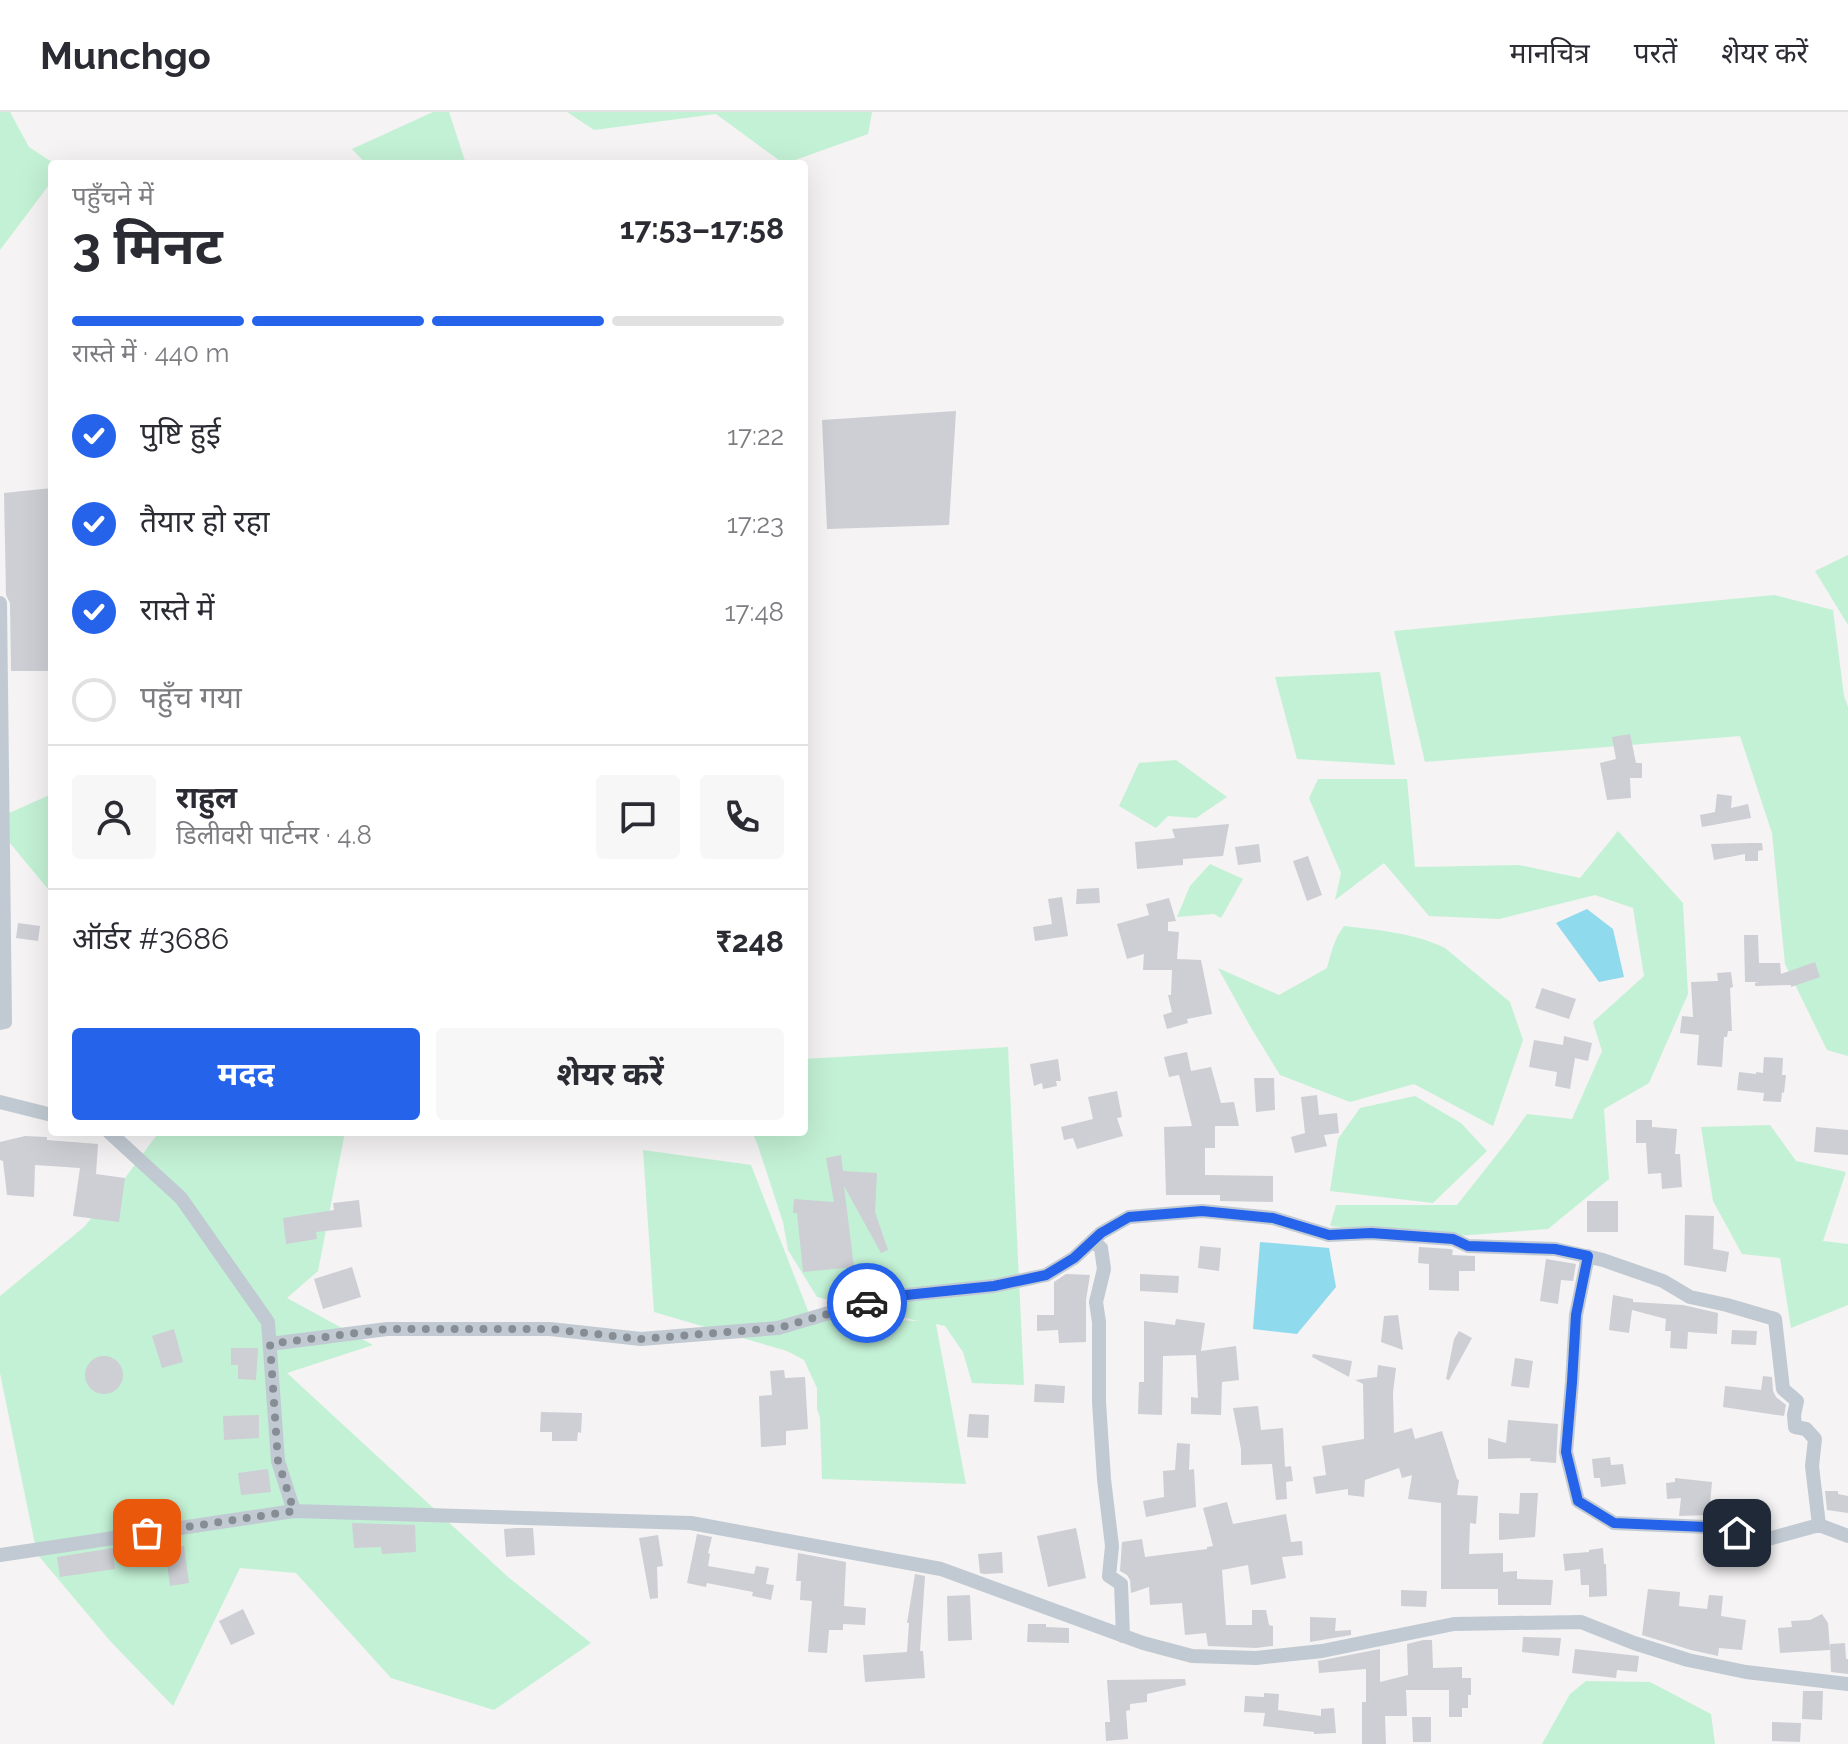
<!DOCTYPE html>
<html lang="hi">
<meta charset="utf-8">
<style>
:root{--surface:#fff;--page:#f7f7f7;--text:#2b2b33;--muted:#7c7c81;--line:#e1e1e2;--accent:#2563eb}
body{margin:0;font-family:Raleway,"Noto Sans Devanagari",sans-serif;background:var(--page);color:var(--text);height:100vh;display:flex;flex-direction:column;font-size:30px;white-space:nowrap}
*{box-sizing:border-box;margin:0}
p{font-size:26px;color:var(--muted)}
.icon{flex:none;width:44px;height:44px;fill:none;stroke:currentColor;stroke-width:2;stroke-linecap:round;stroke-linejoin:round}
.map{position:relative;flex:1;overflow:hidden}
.drawer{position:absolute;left:48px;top:48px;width:760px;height:976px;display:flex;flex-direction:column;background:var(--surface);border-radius:8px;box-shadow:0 8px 32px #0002}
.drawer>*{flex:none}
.pin{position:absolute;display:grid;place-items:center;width:68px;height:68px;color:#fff;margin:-34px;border-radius:16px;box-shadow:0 4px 12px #0006}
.courier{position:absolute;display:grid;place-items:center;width:80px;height:80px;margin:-40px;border:6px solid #2563eb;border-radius:50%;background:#fff;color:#222;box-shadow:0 2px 10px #0007}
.head em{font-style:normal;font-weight:700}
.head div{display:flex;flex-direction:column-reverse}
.head{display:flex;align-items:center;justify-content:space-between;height:136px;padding:0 24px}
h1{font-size:52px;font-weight:700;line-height:60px}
.bar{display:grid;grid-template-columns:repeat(4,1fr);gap:12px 8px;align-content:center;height:96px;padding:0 24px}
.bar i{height:10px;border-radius:6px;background:var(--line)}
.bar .on{background:var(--accent)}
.bar p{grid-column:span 4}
.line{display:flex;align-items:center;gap:20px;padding:0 24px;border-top:2px solid var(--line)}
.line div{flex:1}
.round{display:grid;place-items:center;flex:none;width:84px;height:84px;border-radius:8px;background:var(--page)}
ol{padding:0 24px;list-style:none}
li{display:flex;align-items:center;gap:24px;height:88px}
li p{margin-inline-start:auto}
li .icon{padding:8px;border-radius:50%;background:var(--accent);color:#fff;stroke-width:4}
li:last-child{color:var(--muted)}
li i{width:44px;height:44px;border:4px solid var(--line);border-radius:50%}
.cta{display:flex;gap:16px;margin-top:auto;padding:16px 24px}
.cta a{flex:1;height:92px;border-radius:8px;background:var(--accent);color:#fff;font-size:32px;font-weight:700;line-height:92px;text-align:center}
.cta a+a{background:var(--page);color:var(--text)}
header{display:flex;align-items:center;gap:48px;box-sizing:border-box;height:112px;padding:0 40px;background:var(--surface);border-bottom:2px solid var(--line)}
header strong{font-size:38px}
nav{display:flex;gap:44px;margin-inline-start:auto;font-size:28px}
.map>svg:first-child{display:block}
.green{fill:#c3f1d5}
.water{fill:#90daee}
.building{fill:#cdcfd5}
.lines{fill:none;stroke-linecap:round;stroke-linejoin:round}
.minor{stroke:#c1cad2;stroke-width:14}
.done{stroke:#868d94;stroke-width:8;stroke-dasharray:0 14.4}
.route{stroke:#2563eb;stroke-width:10}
</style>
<header>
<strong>Munchgo</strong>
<nav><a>मानचित्र</a><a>परतें</a><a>शेयर करें</a></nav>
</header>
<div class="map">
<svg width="1848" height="1632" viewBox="0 0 1848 1632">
<rect width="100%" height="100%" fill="#f5f3f3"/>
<path class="green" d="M0,0H10L29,35L55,52H52V69L0,138Z
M433,0H449L466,52H366L352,37Z
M567,0H872L868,22L784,52L716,2L594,18Z
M1848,443V513L1815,459Z
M1774,483L1833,498L1844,584L1848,595V944L1827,938L1785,852L1772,721L1740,624L1425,650L1394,519Z
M1380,560L1395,653L1297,647L1275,565Z
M1176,648L1227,685L1196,706L1168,704L1156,716L1119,694L1139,651Z
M1318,667H1407L1415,755L1519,753L1580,766L1618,719L1683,791L1688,882L1649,971L1604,997L1609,1067L1548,1117L1443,1125L1330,1114L1336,1093H1457L1510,1026L1527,1002L1572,1007L1602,939L1593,910L1644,864L1633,796L1595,783L1499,807L1429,804L1384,751L1335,788L1341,761L1309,686Z
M52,682V782L0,719V705Z
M1210,752L1243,767L1221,806L1214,802L1177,805L1190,774Z
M1344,814C1378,818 1414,821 1445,836L1510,890L1523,928L1493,1014L1414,972L1350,990L1280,963L1250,914L1218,856L1279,883L1327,856C1331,841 1334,827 1344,814Z
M1008,935L1024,1273L972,1271L963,1240L945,1214L936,1212L966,1372L822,1367L820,1306L817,1297V1276L804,1248L787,1239L654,1200L643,1038L751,1053L810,1204L918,1209L817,1185L788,1138L783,1110L757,1031L752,1020H804V947Z
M1415,984L1461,1011L1487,1039L1433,1091L1330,1079L1338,1027L1360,996Z
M1770,1013L1796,1049L1846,1060L1823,1129L1848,1132V1193L1791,1216L1780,1146L1742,1142L1713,1089L1701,1015Z
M159,1020H345L318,1159L287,1186L373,1233L287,1261L508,1465L591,1531L494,1598L391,1566L296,1461L240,1456L173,1594L111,1530L37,1442L0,1261V1184L84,1115L125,1066Z
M1586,1569L1650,1570L1711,1602L1715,1632H1542L1570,1582Z"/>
<path class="water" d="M1587,797L1613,817L1624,865L1599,870L1556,811Z
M1260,1130L1329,1136L1336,1175L1297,1222L1253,1217Z"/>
<path class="building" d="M956,299L949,413L827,417L822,308Z
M52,376V559H11L10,491L6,483L4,381Z
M1630,622L1636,651H1642V666H1630L1631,686L1607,688L1600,651L1616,647L1612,625Z
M1717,682L1732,684L1731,696L1748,692L1751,706L1702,715L1700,703L1715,700Z
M1229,712L1223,744L1183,747V753L1137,757L1135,730L1175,726L1172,717Z
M1751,731H1762L1763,738L1758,739V749H1745V742L1714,748L1711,732Z
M1259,732L1261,750L1238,753L1235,735Z
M1308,744L1322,783L1307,789L1293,749Z
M1099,776L1100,791L1076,792L1077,777Z
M1062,785L1068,824L1035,829L1033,815L1052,812L1048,787Z
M1169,786L1176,809L1168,810V819L1179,820L1177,847L1201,848L1212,902L1187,907L1188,911L1167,917L1163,903L1172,900L1168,883H1171L1172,858H1143L1144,842L1127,847L1117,812L1149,803L1146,792Z
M18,811L40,814L38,829L16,826Z
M1744,823H1758L1759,851H1780L1781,862L1815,850L1820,865L1791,875V873L1755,874V871L1759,870H1745Z
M1731,860L1733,875L1730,876L1732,919H1728L1727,925H1724L1722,955L1697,953L1699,923L1680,921L1682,904L1693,905L1691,870L1718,869L1717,861Z
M1542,876L1576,887L1569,907L1535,896Z
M1564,924L1592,931L1588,949L1575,946L1570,977L1555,974L1557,960L1529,955L1534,928L1563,933Z
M1187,940L1191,959L1211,955L1221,991L1234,990L1239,1014H1215V1036H1205V1063L1273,1064V1090L1220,1089V1083H1166L1164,1015L1192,1014L1179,963L1169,965L1164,945Z
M1764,945L1783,946L1782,963H1786L1784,981L1782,980L1781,990L1763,989L1764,981L1737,978L1739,960L1756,962V960L1763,961Z
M1058,947L1061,969H1056L1057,974L1043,977L1042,971L1034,974L1030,952Z
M1254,966H1274L1275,998L1256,1000Z
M1117,979L1122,1005L1117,1006L1123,1024L1077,1037L1073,1026L1064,1028L1061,1015L1093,1007L1088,985Z
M1317,983L1319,1003L1337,1001L1339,1021L1324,1023L1327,1034L1295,1041L1291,1025L1305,1021L1301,985Z
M1636,1008H1652V1015L1677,1017L1675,1042H1680L1682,1075L1662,1077L1661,1061L1648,1062L1646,1031H1636Z
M1816,1015L1848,1018V1043L1814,1040Z
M25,1024L47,1025V1028L98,1032L96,1062L125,1066L119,1110L73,1104L80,1056L35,1053L34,1085L7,1083L3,1049L0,1048V1030Z
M841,1043L843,1059L877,1061L875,1100L888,1138L881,1141L844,1074L854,1155L803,1160L797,1101H793L794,1087L834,1090L826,1046Z
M359,1088L362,1115L316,1120L317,1127L286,1132L283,1106L334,1098L333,1091Z
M1587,1089H1618V1120H1587Z
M1685,1103L1714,1104L1713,1137L1729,1140L1726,1160L1684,1153Z
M1200,1134L1221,1136L1219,1159L1198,1156Z
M1419,1135L1450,1137L1453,1138L1452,1143L1475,1144V1159H1459V1179L1429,1178V1152L1418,1151Z
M1546,1147L1576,1152L1573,1169L1561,1168L1558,1192L1540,1189Z
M352,1155L361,1185L323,1197L314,1167Z
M1066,1162L1090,1163L1086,1188V1230L1059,1231L1058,1218L1037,1219V1203H1054V1170Z
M1140,1162L1179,1164L1178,1181L1140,1179Z
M1613,1183L1633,1187V1190L1683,1193L1718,1201L1717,1222L1688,1220L1687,1237L1670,1236L1671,1219H1665L1666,1207L1632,1198L1629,1221L1609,1218Z
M1398,1203L1403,1238L1381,1230L1384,1204Z
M1176,1207L1205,1211L1201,1239L1236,1234L1239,1268L1222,1270L1221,1303L1191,1302V1285L1198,1286L1196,1243L1163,1244L1162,1303L1138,1302L1139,1270H1144V1209L1175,1213Z
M174,1217L183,1250L162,1256L152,1224Z
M1732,1218L1757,1219L1756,1233L1731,1232Z
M1459,1219L1472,1226L1449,1268L1446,1267L1454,1227Z
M231,1236H258L256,1268L238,1267V1253H231Z
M1313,1242L1352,1249L1349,1265L1312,1245Z
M85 1263a19 19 0 1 1 38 0a19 19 0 1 1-38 0Z
M1515,1246L1533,1249L1529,1276L1511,1274Z
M1378,1253L1396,1256L1393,1281L1394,1321L1412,1316L1415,1327L1442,1319L1457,1367L1459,1368L1457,1383L1478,1384L1476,1412L1470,1411L1469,1442L1503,1441V1460L1517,1459V1467L1553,1468L1551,1493H1498V1477H1441V1391L1408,1387L1412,1363L1402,1366L1399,1356L1365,1368L1364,1385L1348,1383V1377L1316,1382L1313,1365L1326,1363L1322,1334L1364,1327L1363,1272L1355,1268L1377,1265Z
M784,1258L785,1266L805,1265L808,1317L786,1319V1333L761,1335L759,1284L772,1283L770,1259Z
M1763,1264L1772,1265L1773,1279L1776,1285L1786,1293L1784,1304L1723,1295L1725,1274L1761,1278Z
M1035,1272L1065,1274L1064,1291L1034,1290Z
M1258,1294L1261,1318L1283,1316L1285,1355L1291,1354L1293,1369L1286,1370L1287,1387L1276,1388L1272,1352L1241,1353V1337L1233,1296Z
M541,1300L582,1301L581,1321L578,1320L577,1329H552V1320H540Z
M969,1302L989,1303L988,1326L967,1325Z
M259,1303V1326L224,1328L223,1304Z
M1508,1308L1558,1312L1556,1351L1530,1349L1531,1346L1488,1347V1326L1506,1331Z
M1177,1331L1190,1332L1189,1358L1194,1357L1196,1395L1146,1405L1143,1389L1164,1385L1163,1359L1175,1358Z
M1610,1345L1611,1353L1623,1352L1626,1372L1601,1375L1600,1366H1594L1592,1347Z
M268,1357L271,1380L241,1383L238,1361Z
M1675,1366L1712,1370L1709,1403L1679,1404L1681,1386L1667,1387L1666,1371L1675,1370Z
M1825,1379H1838V1382L1848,1384V1401L1827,1398Z
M1520,1381H1538L1535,1425L1499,1428V1401L1519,1402Z
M1227,1390L1233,1412L1286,1402L1291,1430L1302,1429L1303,1443L1282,1445L1286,1466L1251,1473L1248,1453L1222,1458L1226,1513H1252V1498H1266L1269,1513L1273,1514V1534L1256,1536L1208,1534L1206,1521L1185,1523L1182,1491L1150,1493L1149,1475L1131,1481L1130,1468L1127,1463L1120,1459L1122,1430L1142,1427L1145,1445L1207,1437V1435L1213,1434L1203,1396Z
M352,1411L415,1413L416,1440L382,1442L381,1435L354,1436Z
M515,1416H533L535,1443L506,1445L504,1417Z
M1076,1416L1086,1466L1048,1475L1037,1424Z
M697,1422L712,1425L708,1441L710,1442L708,1454L754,1462L756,1454L769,1456L766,1472L774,1473L771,1488L752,1484L753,1480L707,1471L706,1475L687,1471Z
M658,1423L663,1454L657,1455L658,1486L650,1487L639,1426Z
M184,1434L189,1471L170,1474L165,1437Z
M113,1436L115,1457L60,1465L57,1445Z
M1603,1436L1604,1452H1606L1607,1484L1589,1485V1473H1581L1580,1457L1565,1459L1563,1442L1589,1440V1438Z
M1002,1440L1003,1461L984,1462L980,1461L978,1442Z
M798,1441L846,1450L844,1494L866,1496L865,1513L843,1512V1518H829L827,1541L808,1540L812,1489L800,1488L801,1469H796Z
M915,1462L925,1464L920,1539H923L925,1566L865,1570L863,1543L907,1540L909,1511H907Z
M1648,1477L1680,1480L1679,1494L1707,1497L1709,1483L1723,1484L1721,1504L1746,1508L1742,1538L1719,1536L1718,1544L1691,1538L1642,1523Z
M1401,1478L1427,1479L1426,1495L1401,1494Z
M970,1483L972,1528L948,1529L947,1484Z
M243,1497L255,1522L231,1533L219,1509Z
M1822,1502L1828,1511L1830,1538L1780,1541L1778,1516L1792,1515L1791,1509L1810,1508Z
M1310,1505L1336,1506L1335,1519L1351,1518V1523L1310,1530Z
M1028,1512H1046V1515L1069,1516V1531L1027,1530Z
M1523,1525L1561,1526L1559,1544L1522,1540Z
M1423,1528H1432L1433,1556L1462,1555V1566H1471V1583H1468V1596H1462V1605H1449V1578H1406L1407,1604H1385L1386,1632H1362V1590H1366V1557L1319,1561L1318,1549L1380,1537V1570L1408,1563L1407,1532Z
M1845,1531L1846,1547H1848V1562L1831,1560L1830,1532Z
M1575,1537L1639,1544L1637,1560L1617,1558L1616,1566L1572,1561Z
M1185,1567L1186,1573L1147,1582V1590L1130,1592V1598L1126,1599L1128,1627L1106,1629L1105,1610H1110L1107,1568Z
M1803,1579H1823L1822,1608L1802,1607Z
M1264,1581L1279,1582L1278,1598L1321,1604V1597L1334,1596L1336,1621L1314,1622V1620L1263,1614L1265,1601L1244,1600L1245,1584L1264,1585Z
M1412,1605H1431V1630H1413Z
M1772,1610L1801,1611L1800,1630L1772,1629Z"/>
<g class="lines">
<path class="minor" d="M0,491L5,910L0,911
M0,990L52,1003
M109,1020L181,1086L268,1210L278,1349L294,1399
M1092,1129L1101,1136L1104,1157L1096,1190L1099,1210V1290L1104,1367L1112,1434L1109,1464L1121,1472L1123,1524
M1588,1144L1576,1203L1572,1270L1566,1340L1578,1389L1614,1411L1706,1415L1768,1427L1819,1413
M270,1232L387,1217H550L641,1227L778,1216L856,1193L906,1183L994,1174L1046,1163L1074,1146L1101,1121L1129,1105L1202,1099L1273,1106L1329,1123L1371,1121L1453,1127L1468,1134L1555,1137L1603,1148L1663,1169L1690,1185L1727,1193L1775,1207L1783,1277L1797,1289L1794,1303L1795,1315L1806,1317L1815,1327L1812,1354L1819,1413L1848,1424
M0,1443L294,1399L691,1411L941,1457L1143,1531L1192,1544L1256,1546L1322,1539L1454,1512L1581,1510L1634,1531L1688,1548L1746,1560L1848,1572"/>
</g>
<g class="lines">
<path class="done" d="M147,1421L294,1399L278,1349L270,1232L387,1217H550L641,1227L778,1216L867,1191"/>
<path class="route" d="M867,1191L906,1183L994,1174L1046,1163L1074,1146L1101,1121L1129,1105L1202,1099L1273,1106L1329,1123L1371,1121L1453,1127L1468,1134L1555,1137L1588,1144L1576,1203L1572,1270L1566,1340L1578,1389L1614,1411L1706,1415L1737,1421"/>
</g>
</svg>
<div class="pin" style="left:147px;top:1421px;background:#ea580c"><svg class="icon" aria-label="bag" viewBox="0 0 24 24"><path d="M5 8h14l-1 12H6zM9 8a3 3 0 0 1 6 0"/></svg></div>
<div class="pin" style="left:1737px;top:1421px;background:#1f2937"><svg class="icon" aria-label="home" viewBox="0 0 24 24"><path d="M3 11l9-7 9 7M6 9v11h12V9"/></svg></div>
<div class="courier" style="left:867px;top:1191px"><svg class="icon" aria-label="car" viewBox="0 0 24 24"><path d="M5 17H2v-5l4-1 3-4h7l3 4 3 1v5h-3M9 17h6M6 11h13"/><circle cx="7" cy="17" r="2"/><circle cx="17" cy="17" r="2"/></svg></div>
<section class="drawer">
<div class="head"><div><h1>3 मिनट</h1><p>पहुँचने में</p></div><em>17:53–17:58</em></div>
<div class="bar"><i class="on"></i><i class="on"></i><i class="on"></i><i></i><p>रास्ते में · 440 m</p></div>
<ol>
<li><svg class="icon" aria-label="check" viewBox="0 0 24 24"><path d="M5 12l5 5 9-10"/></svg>पुष्टि हुई<p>17:22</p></li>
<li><svg class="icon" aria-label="check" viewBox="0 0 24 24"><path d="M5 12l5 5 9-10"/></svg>तैयार हो रहा<p>17:23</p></li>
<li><svg class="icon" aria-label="check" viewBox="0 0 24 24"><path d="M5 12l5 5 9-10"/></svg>रास्ते में<p>17:48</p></li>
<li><i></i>पहुँच गया</li>
</ol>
<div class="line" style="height:144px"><a class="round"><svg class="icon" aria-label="person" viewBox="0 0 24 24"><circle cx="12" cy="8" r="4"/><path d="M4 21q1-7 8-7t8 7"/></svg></a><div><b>राहुल</b><p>डिलीवरी पार्टनर · 4.8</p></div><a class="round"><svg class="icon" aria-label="chat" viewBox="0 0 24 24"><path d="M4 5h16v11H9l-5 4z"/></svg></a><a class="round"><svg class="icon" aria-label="phone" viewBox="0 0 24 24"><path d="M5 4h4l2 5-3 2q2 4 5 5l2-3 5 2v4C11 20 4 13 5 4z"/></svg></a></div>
<div class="line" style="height:104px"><div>ऑर्डर #3686</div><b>₹248</b></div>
<div class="cta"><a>मदद</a><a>शेयर करें</a></div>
</section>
</div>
